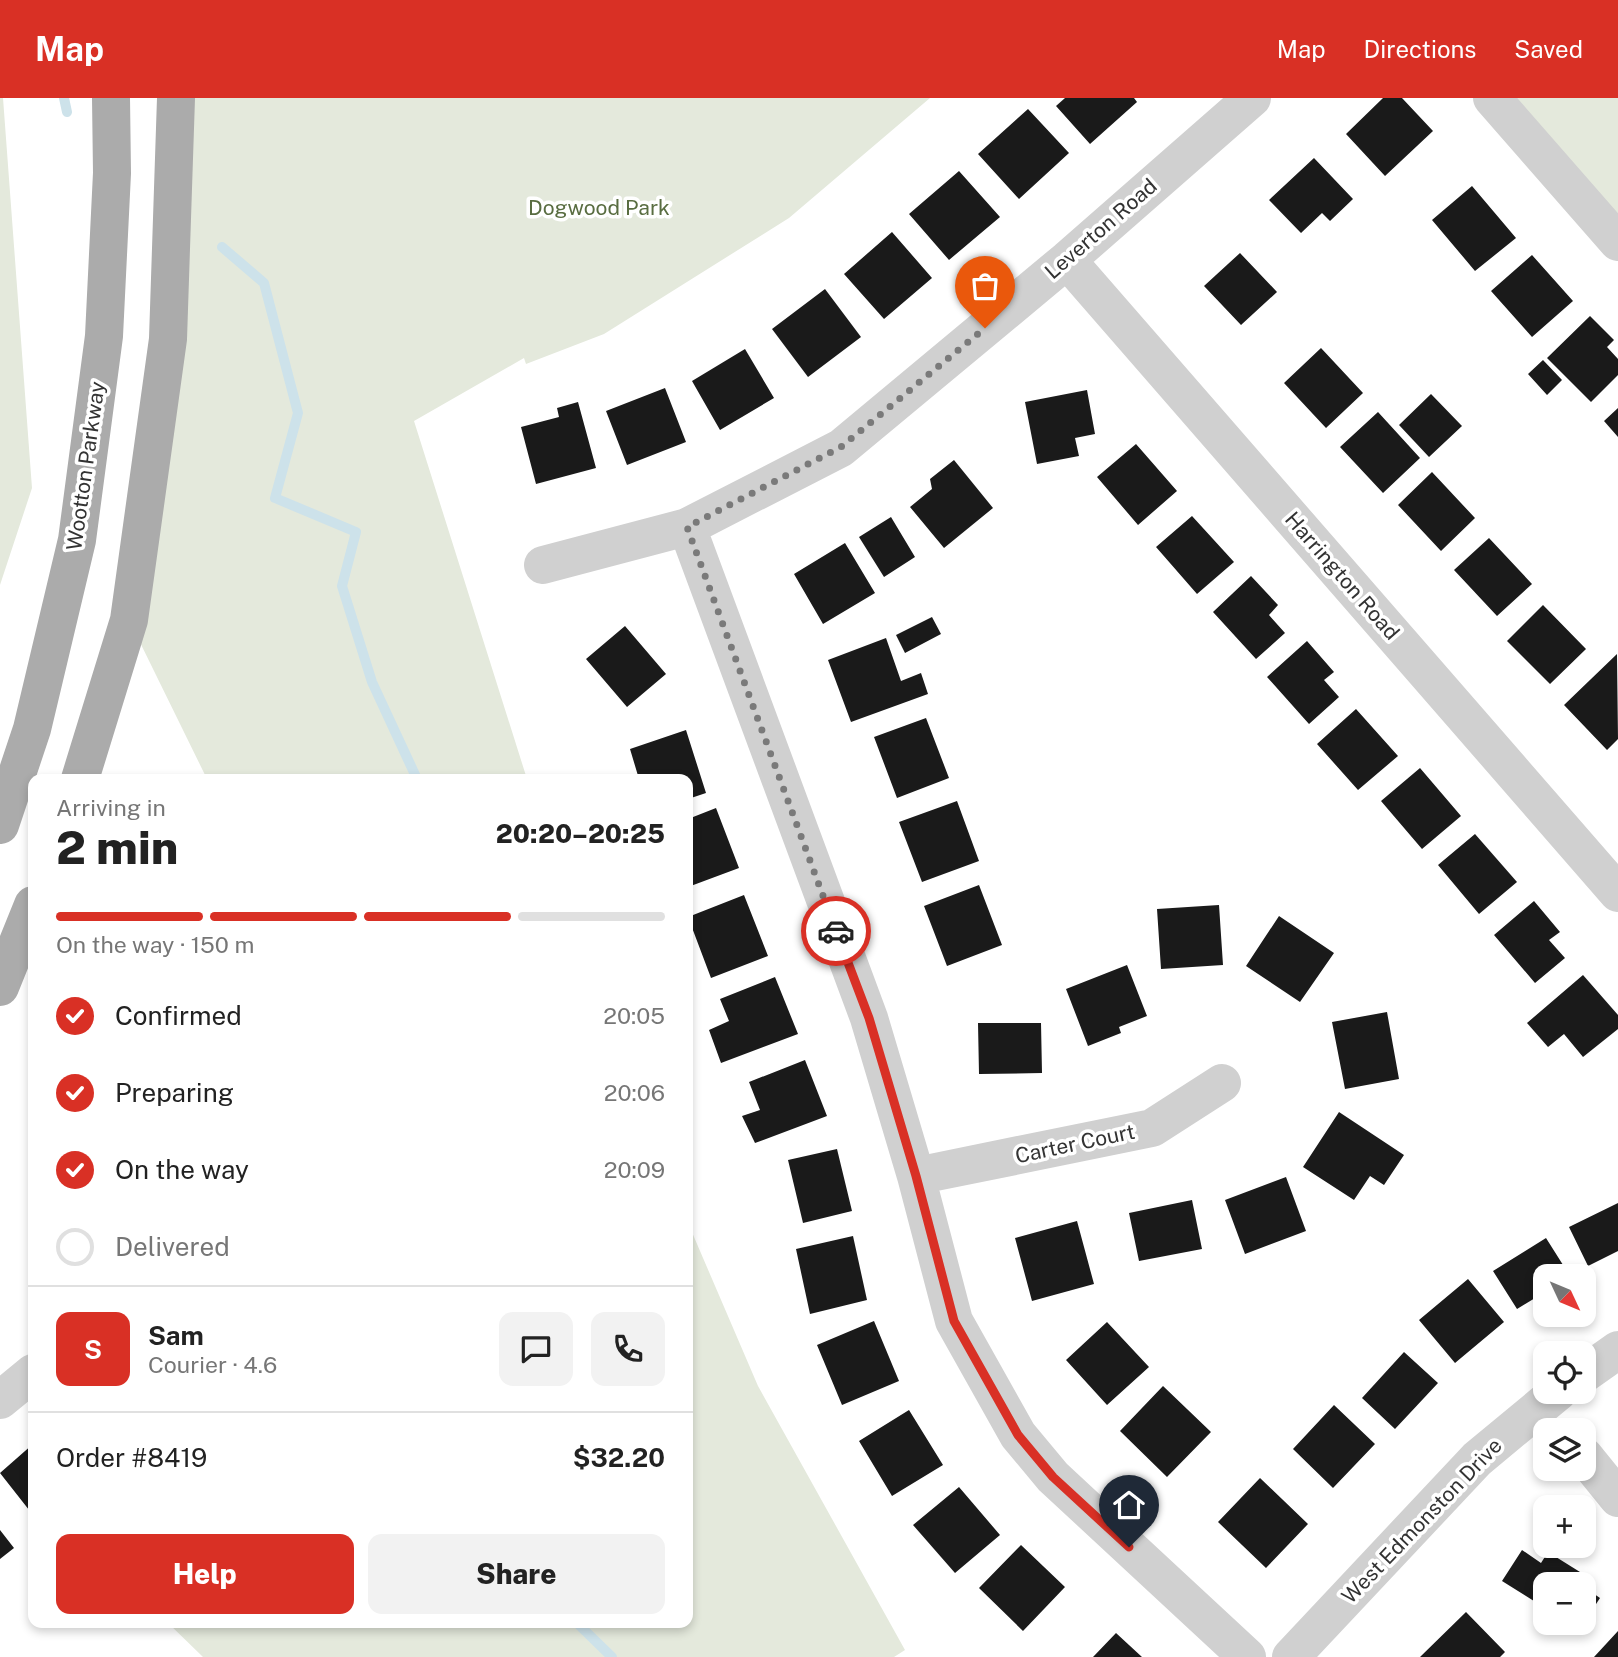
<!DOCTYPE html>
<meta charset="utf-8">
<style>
:root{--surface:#fff;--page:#f2f2f2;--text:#222;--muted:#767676;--line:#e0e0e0;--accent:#d93025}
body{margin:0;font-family:"Public Sans",sans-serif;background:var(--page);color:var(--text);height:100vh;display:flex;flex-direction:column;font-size:26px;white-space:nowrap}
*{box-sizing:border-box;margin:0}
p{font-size:23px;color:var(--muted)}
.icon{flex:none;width:38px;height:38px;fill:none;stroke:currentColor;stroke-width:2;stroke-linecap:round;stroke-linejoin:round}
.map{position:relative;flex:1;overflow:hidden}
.side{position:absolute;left:28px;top:676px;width:665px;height:854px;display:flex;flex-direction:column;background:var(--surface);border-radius:14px;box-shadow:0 4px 10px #0003}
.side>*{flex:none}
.needle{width:46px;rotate:134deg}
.buttons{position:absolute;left:1533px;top:1166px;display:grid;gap:14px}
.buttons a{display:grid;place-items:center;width:63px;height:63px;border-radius:14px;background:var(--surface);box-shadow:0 4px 10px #0003;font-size:35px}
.pin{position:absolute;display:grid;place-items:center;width:60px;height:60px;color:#fff;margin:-72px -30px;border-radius:50% 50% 50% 0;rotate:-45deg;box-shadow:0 0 7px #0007}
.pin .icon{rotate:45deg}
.courier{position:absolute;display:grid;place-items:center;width:70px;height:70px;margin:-35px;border:5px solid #d93025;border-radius:50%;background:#fff;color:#222;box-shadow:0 2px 9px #0007}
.summary em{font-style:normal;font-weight:800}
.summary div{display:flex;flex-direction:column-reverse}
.summary{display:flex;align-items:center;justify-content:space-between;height:119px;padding:0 28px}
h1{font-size:46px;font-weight:800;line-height:52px}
.bar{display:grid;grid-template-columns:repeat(4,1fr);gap:10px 7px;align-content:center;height:84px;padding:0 28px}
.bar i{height:9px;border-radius:5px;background:var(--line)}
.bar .on{background:var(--accent)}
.bar p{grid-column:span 4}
.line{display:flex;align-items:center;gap:18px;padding:0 28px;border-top:2px solid var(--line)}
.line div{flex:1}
.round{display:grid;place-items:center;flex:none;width:74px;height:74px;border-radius:14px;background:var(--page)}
ol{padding:0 28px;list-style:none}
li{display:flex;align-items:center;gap:21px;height:77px}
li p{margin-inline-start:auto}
li .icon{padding:7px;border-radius:50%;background:var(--accent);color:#fff;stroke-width:4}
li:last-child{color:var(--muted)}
li i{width:38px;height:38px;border:4px solid var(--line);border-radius:50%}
.action{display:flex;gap:14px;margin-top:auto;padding:14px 28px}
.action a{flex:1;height:80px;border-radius:14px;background:var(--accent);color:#fff;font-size:28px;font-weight:800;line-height:80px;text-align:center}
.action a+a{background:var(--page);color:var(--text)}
header{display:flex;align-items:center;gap:42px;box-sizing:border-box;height:98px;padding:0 35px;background:var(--accent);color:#fff}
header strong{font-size:33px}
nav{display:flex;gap:38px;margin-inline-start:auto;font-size:24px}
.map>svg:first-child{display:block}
.green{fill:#e4e9dc}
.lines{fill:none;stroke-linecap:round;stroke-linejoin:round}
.stream{stroke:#cde2ea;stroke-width:10}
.building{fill:#1a1a1a}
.minor{stroke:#d0d0d0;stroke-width:38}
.major{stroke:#ababab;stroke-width:38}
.done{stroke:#7a7a7a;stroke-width:7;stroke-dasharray:0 12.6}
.route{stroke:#d93025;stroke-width:9}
.labels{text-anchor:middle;stroke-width:7;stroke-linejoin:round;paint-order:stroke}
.park-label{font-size:21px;fill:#596d41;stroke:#fff}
.street-label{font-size:21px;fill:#333;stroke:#fff}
</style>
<header>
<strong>Map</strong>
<nav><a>Map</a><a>Directions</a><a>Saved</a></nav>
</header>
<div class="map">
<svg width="1618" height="1559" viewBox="0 0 1618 1559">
<rect width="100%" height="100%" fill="#fff"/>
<path class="green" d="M0,0H3L32,390L0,487Z
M176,0H930L789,120L604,236L526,266L524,260L414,323L527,681H207L129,522Z
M1492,0H1618V144Z
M688,1125L758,1288L905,1552L894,1559H203L167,1524H688Z"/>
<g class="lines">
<path class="stream" d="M64,0L67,14
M222,149L264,185L298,315L275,400L356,434L342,488L372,584L417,681
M576,1524L612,1559"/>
</g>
<path class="building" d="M1065,0H1134L1137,4L1090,46L1056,8Z
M1383,0H1402L1433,33L1385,78L1346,36Z
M1028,11L1069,55L1019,101L978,56Z
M1314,60L1353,101L1330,123L1322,115L1301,135L1269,102Z
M959,73L1000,119L949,162L909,116Z
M1472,88L1516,140L1475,173L1432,122Z
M892,134L932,180L884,221L844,176Z
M1240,155L1277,194L1241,227L1204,188Z
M1532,157L1573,203L1532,239L1491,193Z
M825,191L861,239L808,279L772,231Z
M1590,218L1614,242L1607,249L1618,261V277L1591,304L1547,260Z
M1321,250L1363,295L1326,330L1284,285Z
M745,251L774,300L720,332L692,283Z
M1543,262L1562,282L1547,297L1528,276Z
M665,290L686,344L627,367L606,313Z
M1087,292L1095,336L1075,340L1079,358L1037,366L1025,304Z
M1431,296L1462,328L1429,359L1399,327Z
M578,304L596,370L536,386L521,329L559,319L557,310Z
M1618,310V339L1604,323Z
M1378,314L1420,360L1383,395L1340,349Z
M1136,346L1177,393L1138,427L1097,379Z
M954,362L993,410L944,450L910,409L932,391L930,381Z
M1432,374L1475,420L1441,453L1398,407Z
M1192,418L1234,464L1197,496L1156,449Z
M891,419L915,459L884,479L859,439Z
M1489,440L1532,486L1497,518L1454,472Z
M845,445L875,495L823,526L794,476Z
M1251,478L1278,507L1269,517L1285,535L1256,561L1213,514Z
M1543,507L1586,551L1550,586L1507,543Z
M932,519L941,536L905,555L896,537Z
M625,528L666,576L627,609L586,561Z
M886,540L901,583L921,575L928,596L851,624L828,562Z
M1307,543L1334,574L1324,582L1339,599L1309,626L1267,579Z
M1617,556L1618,641L1607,652L1564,607Z
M1356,611L1398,658L1358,692L1317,646Z
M926,620L949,680L897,700L874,639Z
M686,632L706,695L688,701V681H639L630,651Z
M1420,670L1461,718L1422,751L1381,703Z
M957,703L979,763L922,784L899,724Z
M716,710L739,770L688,789V721Z
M1475,736L1517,784L1479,816L1438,767Z
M979,787L1002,847L947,868L924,808Z
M744,797L768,858L711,880L688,819Z
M1534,803L1560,834L1549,842L1565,860L1535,885L1494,837Z
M1219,807L1223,867L1161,871L1157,811Z
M1279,818L1334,855L1300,904L1246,868Z
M1127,867L1147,918L1119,929L1121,935L1088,948L1066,891Z
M1583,877L1618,917V931L1583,959L1564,936L1548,949L1527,925Z
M775,879L798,936L721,965L709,932L729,923L720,901Z
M1387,914L1399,981L1345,991L1332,924Z
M978,925H1041L1042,975L979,976Z
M805,962L827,1018L755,1045L742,1018L760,1012L749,984Z
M1339,1014L1404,1057L1384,1087L1370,1078L1354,1102L1303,1069Z
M837,1051L852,1113L803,1125L788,1062Z
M1286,1079L1306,1133L1245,1156L1225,1102Z
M1192,1102L1202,1151L1139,1163L1129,1115Z
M1618,1105V1153L1588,1168L1569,1129Z
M1077,1123L1094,1186L1032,1203L1015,1140Z
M853,1138L867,1202L810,1216L796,1151Z
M1546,1140L1570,1178H1545V1194L1517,1211L1493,1173Z
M1468,1181L1504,1224L1455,1265L1419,1222Z
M874,1223L899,1283L842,1307L817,1247Z
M1107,1224L1149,1269L1107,1307L1066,1262Z
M1404,1254L1438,1285L1395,1331L1362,1300Z
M1163,1288L1211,1334L1167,1379L1120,1333Z
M1334,1307L1375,1346L1333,1390L1293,1351Z
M909,1312L943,1367L892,1398L859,1343Z
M33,1346V1417L0,1375Z
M1260,1380L1308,1426L1266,1470L1218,1424Z
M959,1389L1000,1437L955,1475L913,1427Z
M0,1432L14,1450L0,1461Z
M1021,1447L1065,1489L1023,1533L979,1490Z
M1522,1452L1541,1465L1548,1454L1580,1474L1574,1483L1578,1486H1545V1510L1502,1483Z
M1584,1489L1600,1500L1579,1532L1566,1524H1584Z
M1466,1514L1505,1554L1500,1559H1420Z
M1618,1533V1559H1594Z
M1116,1535L1142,1559H1093Z"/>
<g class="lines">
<path class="minor" d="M1492,0L1618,144
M1067,162L1618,795
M687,429L869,920L916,1078L954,1223L1018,1337L1053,1379L1247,1559
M543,467L687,429L841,350L1067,162L1252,0
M916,1078L1152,1030L1222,985
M1584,1276L1618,1252
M0,1302L33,1275
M1584,1358L1618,1400
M1291,1559L1477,1361L1559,1293"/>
<path class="major" d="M80,681L129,522L168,241L176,0
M0,727L32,631L77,442L104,238L112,75L111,0
M0,889L33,807"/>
</g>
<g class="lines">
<path class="done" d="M836,833L687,429L841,349L985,230"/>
<path class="route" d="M836,833L869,920L916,1078L954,1223L1018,1337L1053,1379L1129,1449"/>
</g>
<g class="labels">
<g class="park-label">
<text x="599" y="117">Dogwood Park</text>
</g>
<g class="street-label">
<text transform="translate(1101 131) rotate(-41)" y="7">Leverton Road</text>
<text transform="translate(86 368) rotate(-82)" y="7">Wootton Parkway</text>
<text transform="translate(1342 478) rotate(49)" y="7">Harrington Road</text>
<text transform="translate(1075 1046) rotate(-12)" y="7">Carter Court</text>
<text transform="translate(1422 1423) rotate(-46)" y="7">West Edmonston Drive</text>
</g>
</g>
</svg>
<div class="buttons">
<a><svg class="needle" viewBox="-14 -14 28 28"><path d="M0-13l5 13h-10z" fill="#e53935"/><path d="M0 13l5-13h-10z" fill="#767676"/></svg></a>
<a><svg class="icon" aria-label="locate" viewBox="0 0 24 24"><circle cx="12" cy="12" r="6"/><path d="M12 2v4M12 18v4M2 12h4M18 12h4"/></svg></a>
<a><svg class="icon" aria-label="layers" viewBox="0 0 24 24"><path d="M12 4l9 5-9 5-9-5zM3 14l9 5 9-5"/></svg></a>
<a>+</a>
<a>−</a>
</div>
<div class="pin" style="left:985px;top:230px;background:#ea580c"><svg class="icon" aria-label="bag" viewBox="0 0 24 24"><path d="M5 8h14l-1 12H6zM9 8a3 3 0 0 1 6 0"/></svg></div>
<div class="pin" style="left:1129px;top:1449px;background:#1f2937"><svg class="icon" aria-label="home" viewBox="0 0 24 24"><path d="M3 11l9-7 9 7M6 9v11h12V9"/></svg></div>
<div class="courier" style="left:836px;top:833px"><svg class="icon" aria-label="car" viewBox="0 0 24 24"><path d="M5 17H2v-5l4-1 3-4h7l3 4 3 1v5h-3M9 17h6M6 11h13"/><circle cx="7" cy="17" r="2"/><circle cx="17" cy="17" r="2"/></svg></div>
<section class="side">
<div class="summary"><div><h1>2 min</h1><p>Arriving in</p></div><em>20:20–20:25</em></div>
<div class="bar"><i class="on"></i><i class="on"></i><i class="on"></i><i></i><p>On the way · 150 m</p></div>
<ol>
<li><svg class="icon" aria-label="check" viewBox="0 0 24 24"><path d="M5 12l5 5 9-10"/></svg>Confirmed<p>20:05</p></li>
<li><svg class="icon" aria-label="check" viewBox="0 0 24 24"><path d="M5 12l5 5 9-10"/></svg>Preparing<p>20:06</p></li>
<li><svg class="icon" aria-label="check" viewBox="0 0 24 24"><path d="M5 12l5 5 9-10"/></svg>On the way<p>20:09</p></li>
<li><i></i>Delivered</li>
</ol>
<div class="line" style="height:126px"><b class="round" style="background:var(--accent);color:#fff">S</b><div><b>Sam</b><p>Courier · 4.6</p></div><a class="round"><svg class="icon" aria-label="chat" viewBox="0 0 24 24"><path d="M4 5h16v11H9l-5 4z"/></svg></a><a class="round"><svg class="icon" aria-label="phone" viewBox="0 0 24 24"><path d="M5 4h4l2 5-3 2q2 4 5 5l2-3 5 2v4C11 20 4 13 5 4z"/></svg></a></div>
<div class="line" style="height:91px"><div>Order #8419</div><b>$32.20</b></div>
<div class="action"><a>Help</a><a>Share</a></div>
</section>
</div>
